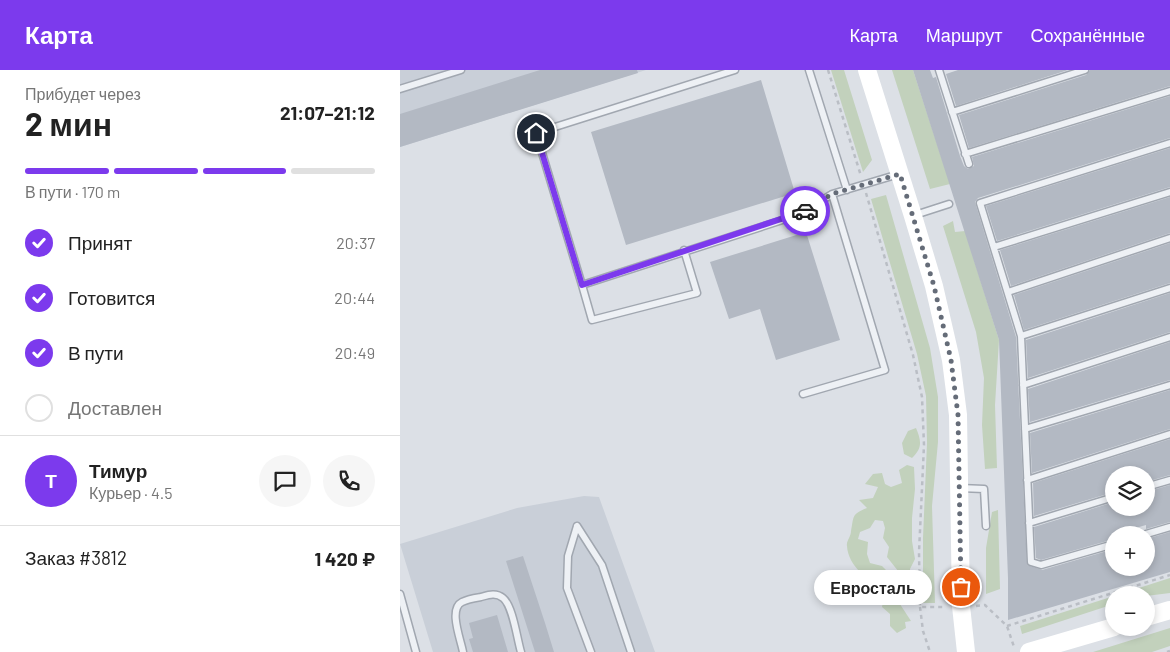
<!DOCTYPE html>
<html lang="ru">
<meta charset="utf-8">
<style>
:root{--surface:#fff;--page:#f6f6f6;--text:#222;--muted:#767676;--line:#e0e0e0;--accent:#7c3aed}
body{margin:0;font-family:Barlow,sans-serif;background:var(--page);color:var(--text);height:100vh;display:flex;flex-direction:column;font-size:19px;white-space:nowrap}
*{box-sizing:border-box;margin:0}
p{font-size:16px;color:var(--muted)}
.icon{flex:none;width:28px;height:28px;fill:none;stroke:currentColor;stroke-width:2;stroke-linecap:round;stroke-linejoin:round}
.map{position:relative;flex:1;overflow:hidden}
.side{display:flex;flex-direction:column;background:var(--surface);width:400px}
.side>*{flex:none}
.fabs{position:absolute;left:705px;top:396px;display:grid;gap:10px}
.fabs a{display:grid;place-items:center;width:50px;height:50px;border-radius:50%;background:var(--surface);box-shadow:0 2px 8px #0003;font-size:25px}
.pin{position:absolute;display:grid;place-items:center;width:42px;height:42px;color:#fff;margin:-21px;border:2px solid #fff;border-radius:50%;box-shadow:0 1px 5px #0007}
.courier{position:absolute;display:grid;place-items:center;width:50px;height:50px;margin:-25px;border:4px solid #7c3aed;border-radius:50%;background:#fff;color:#222;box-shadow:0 1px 6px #0007}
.bubble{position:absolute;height:35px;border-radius:18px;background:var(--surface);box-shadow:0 2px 8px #0003;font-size:16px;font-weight:700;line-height:35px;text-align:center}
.summary em{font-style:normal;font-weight:700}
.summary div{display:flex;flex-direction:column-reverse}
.summary{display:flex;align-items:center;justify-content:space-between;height:85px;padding:0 25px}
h1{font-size:32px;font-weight:700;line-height:38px}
.bar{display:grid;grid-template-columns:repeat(4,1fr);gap:8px 5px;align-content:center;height:60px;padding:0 25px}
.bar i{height:6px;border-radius:4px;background:var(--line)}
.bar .selected{background:var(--accent)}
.bar p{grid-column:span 4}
.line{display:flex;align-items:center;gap:12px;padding:0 25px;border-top:1px solid var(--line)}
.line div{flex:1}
.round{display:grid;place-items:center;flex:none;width:52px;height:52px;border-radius:26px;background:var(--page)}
ol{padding:0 25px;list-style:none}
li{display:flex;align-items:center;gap:15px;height:55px}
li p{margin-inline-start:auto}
li .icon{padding:5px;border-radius:50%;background:var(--accent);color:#fff;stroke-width:4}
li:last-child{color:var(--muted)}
li i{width:28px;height:28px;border:2px solid var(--line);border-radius:50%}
header{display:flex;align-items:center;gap:30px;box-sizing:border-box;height:70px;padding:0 25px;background:var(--accent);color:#fff}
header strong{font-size:24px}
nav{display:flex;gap:28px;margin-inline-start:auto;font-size:18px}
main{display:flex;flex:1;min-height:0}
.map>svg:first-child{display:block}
.built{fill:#c9cfd8}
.green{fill:#c2d1bc}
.building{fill:#b3b9c3}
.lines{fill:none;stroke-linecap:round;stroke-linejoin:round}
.service-casing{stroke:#a1a7b0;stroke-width:9}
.path{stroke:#babec5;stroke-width:2.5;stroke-dasharray:4 4;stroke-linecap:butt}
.service{stroke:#eef1f5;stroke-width:6}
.secondary{stroke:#fff;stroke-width:18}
.done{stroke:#656c78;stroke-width:5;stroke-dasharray:0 9}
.route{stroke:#7c3aed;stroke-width:6}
</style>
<header>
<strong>Карта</strong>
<nav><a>Карта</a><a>Маршрут</a><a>Сохранённые</a></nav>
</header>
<main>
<section class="side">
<div class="summary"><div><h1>2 мин</h1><p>Прибудет через</p></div><em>21:07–21:12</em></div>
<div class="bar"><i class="selected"></i><i class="selected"></i><i class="selected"></i><i></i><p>В пути · 170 m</p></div>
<ol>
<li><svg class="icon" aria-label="check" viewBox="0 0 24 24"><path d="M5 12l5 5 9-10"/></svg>Принят<p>20:37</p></li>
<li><svg class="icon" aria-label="check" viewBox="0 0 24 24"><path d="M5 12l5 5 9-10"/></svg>Готовится<p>20:44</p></li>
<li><svg class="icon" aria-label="check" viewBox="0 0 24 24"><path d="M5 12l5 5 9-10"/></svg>В пути<p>20:49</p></li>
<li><i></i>Доставлен</li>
</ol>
<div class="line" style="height:90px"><b class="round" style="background:var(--accent);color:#fff">Т</b><div><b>Тимур</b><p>Курьер · 4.5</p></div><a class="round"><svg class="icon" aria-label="chat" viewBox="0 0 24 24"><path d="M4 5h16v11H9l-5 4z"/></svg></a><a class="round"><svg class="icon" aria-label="phone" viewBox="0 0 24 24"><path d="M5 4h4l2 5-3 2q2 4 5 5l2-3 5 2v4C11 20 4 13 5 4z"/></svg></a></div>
<div class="line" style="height:65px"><div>Заказ #3812</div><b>1 420 ₽</b></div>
</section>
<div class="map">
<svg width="770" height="582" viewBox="0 0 770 582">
<rect width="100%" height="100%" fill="#dce0e6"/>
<path class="built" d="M0,0H246L0,77Z
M184,426L199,427L255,582H33L0,474L117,438Z"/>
<path class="green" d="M431,0H444L472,90L463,102Z
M492,0H513L550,114L530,119Z
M486,125L530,278L538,327V372L532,436L535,533H523V468L527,373L526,326L517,284L471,129Z
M553,151L555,162L565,161L599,270L595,335L597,398L585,399L582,355L584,308L576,262L543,156Z
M516,358C521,370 523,378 512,388L504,384L502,373L508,361Z
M507,395L514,397L515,419L512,448V471L515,489L510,499L512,518L510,527L504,529L497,519L502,506L487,487L489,477L483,468L485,458L483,451L475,450L470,458L460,462L458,469L468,472L467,484L470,493L482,496L490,504L484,508L491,514L485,518C469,512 448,496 447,476C446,471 451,467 451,461C454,447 451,444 467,438L459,430L473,428L478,417L465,414L473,404L482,403L485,414L491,417L502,413L499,400Z
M598,440L600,519L586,524V478L592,442Z
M770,508V523L746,526L717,525Z
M714,526V534L622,564L620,556Z
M484,527L496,528L511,551L505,552L506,558L497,563L490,556V544L482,537Z
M770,558V576L752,582H693Z"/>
<path class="building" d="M140,0H237L238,3L0,77V44Z
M513,0H530L533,8L536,7L560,86L564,96L568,99L574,96L572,87L770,26V68L578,128L575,132L616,267L627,495L642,500L714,479V498H746V469L770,462V502L608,550V508L599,270Z
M558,0H668L556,36L546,4Z
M690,0H770V16L569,78L559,45L686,5Z
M361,10L395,123L226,175L191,62Z
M770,78V117L597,171L586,136Z
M770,127V163L611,216L600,180Z
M406,162L440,270L376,290L360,239L329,249L310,192Z
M770,173V213L624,260L614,225Z
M770,223V262L628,308L626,270Z
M770,272V310L630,352L628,319Z
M770,320V359L632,403L630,363Z
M770,369V405L746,412V405H714V422L634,446L633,413Z
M770,415V452L746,459V455L714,464V469L641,490L636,488L634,457L714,432V438H746V422Z
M123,486L145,553L154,582H135L106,491Z
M97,545L108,582H73L69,569L73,568L69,553Z"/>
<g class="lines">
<defs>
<path id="service" d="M335,0L136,63L182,215L401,144L432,124L499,104
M409,0L447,120
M539,0L569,94
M0,19L61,0
M552,42L685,0
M565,84L770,21
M515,145L549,134
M594,177L770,122
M182,215L192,250L297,223L284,180
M608,222L770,168
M621,266L770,218
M623,315L770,267
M403,324L485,300L432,124
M625,359L770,315
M627,410L770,364
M746,417L770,410
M560,418L584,419L586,456
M629,453L714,427
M177,456L202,495L231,582
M177,456L168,486L167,518L191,582
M743,465L770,457
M714,474L641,495L631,492L621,266L580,133L770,73
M0,524L16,582
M63,582C61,570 48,539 62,532C68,529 75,528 81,527C88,525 96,522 103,528C113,536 117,569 121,582"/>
</defs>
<use href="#service" class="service-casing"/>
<path class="path" d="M428,0L461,106
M466,123L513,285L522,327L524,375L519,482L520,537H546
M576,536L585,535L607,556L614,577
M520,537L523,561L530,582
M607,556L770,505
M767,582L770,581"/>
<use href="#service" class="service"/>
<path class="secondary" d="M467,0L513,146L534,216L551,290L558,345L561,536L566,582
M746,547L770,540
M629,582L714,557"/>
</g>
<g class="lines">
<path class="done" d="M405,141L432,124L500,104L534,216L551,290L558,345L561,517"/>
<path class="route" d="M136,63L182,215L405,141"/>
</g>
</svg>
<div class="fabs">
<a><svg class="icon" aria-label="layers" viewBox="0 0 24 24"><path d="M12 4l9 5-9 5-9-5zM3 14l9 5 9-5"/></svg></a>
<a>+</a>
<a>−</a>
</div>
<div class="pin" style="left:561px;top:517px;background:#ea580c"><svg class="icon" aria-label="bag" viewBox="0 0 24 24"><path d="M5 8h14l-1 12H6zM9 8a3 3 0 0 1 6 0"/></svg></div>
<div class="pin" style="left:136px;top:63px;background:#1f2937"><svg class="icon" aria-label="home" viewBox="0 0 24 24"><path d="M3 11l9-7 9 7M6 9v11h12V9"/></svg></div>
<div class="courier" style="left:405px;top:141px"><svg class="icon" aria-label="car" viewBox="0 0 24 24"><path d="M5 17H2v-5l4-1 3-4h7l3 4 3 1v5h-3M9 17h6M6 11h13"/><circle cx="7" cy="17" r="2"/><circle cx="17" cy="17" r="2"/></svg></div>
<div class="bubble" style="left:414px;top:500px;width:118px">Евросталь</div>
</div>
</main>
